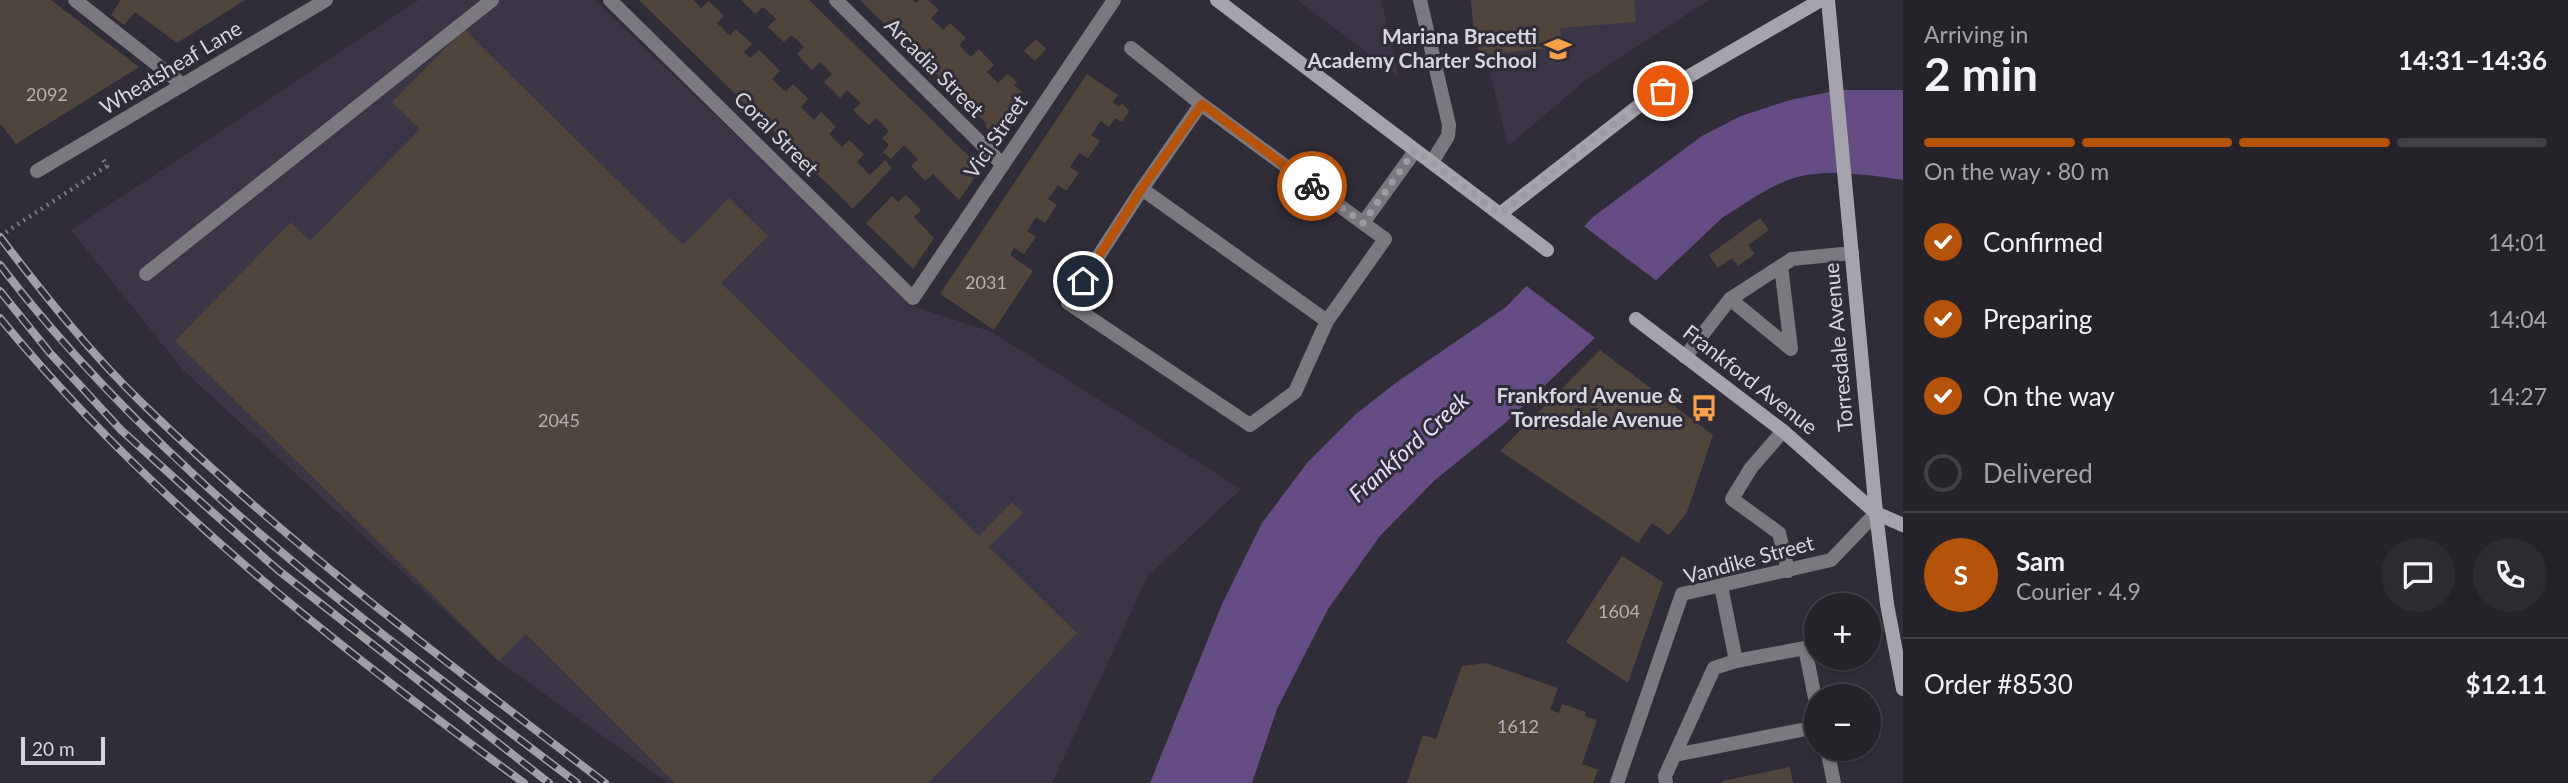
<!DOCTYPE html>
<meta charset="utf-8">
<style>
:root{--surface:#25222a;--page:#2d2a32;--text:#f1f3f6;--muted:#a3a4a8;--line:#423f47;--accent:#b45309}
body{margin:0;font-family:Lato,sans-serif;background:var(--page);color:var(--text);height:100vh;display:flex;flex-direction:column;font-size:26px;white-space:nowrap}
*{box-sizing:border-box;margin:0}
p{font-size:23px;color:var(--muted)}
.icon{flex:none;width:38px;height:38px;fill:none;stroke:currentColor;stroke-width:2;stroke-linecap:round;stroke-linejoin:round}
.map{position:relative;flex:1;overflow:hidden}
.sheet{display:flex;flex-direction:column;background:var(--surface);width:665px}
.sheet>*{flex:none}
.controls{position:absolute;left:1804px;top:593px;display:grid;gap:14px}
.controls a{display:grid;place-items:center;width:77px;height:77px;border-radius:50%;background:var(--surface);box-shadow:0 2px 5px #0004,0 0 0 2px var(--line);font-size:35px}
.scale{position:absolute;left:21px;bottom:18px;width:84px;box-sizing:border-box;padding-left:7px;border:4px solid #d7d5dc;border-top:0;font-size:19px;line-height:24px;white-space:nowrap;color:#d7d5dc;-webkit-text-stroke:5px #312d38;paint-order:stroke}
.pin{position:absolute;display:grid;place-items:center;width:60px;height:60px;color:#fff;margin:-30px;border:4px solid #fff;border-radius:50%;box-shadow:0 2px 7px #0007}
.courier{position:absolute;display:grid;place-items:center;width:70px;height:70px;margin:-35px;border:5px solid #b45309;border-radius:50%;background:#fff;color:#222;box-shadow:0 2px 9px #0007}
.headline em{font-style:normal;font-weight:700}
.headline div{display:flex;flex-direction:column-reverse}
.headline{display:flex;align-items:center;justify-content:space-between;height:119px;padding:0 21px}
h1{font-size:46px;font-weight:700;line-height:52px}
.bar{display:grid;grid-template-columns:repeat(4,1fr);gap:10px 7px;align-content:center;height:84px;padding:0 21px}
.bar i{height:9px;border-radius:5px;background:var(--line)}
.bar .on{background:var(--accent)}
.bar p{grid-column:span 4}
.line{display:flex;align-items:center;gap:18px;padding:0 21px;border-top:2px solid var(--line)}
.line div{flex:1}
.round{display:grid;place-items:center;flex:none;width:74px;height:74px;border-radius:37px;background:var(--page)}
ol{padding:0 21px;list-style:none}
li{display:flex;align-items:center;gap:21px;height:77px}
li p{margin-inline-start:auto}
li .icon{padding:7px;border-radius:50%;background:var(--accent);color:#fff;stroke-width:4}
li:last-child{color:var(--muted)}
li i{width:38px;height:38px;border:4px solid var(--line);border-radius:50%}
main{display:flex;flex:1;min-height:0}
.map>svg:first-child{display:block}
.built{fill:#3b3546}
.water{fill:#634d84}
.pier{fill:#312d38}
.building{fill:#50453c}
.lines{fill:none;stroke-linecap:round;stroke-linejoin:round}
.path{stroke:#7c7982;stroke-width:4.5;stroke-dasharray:2 5;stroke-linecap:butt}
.lane{stroke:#7b797f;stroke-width:14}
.street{stroke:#7b797f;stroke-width:14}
.secondary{stroke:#a6a3ac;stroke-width:14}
.rail-casing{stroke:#a19ea6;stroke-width:8}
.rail{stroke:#312d38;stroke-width:5;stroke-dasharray:16;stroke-linecap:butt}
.done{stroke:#9d9aa3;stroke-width:7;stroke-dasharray:0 12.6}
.route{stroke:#b45309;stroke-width:9}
.labels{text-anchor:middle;stroke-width:6;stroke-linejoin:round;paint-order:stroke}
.number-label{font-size:18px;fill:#b5b1b4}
.poi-label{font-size:21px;font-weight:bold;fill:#d7d5dc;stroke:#312d38;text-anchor:end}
.street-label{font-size:21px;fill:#d7d5dc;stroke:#312d38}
.water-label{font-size:23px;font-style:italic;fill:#e8dcfe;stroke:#312d38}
</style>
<main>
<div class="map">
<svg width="1903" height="783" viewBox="0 0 1903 783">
<rect width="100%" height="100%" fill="#312d38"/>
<path class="built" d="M419,0H595L915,307L992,332L1241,489L1148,576L1052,783H668L500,662L182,369L71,230Z
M1297,0H1381L1399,77Z
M1472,0H1709L1587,79L1508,146Z"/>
<path class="water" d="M1839,90H1903V180C1872,175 1824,168 1794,178C1768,186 1745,204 1722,218L1504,424L1435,480L1380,536L1328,609L1277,709L1252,783H1150L1222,604L1262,523L1307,463L1356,414L1397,382L1506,307L1593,217L1702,136L1741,116L1790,100Z"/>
<path class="pier" d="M1581,224L1658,282L1598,340L1524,284Z"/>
<path class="building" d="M0,0H51L139,67L16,144L0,123Z
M121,0H245L177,43L135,12L124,25L111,15Z
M639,0H693L701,8L709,1L724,16L717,23L730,36L736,29L752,44L744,52L750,58L759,50L780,71L772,79L786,92L793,84L808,99L801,107L814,120L821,112L836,127L829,134L842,147L849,140L864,154L857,162L870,175L885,160L892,168L853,209Z
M741,0H809L981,168L959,200L933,174L925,181L911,166L918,159L904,145L891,159L883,152L889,145L882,138L889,131L876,118L869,125L861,118L853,110L861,103L847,90L840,98L824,82L832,74L820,62L812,70L797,54L804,47L797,40L791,35L784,42L768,27L776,19L763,7L755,14Z
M860,0H913L916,3L919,0H928L939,10L931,18L943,30L950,23L966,38L959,45L971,57L979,49L994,65L987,72L998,83L1008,74L1017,82L1014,85L1022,92L1014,100L1022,107L1001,141L985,126L987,124Z
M1471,0H1634L1636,22L1560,28L1562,47L1479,55L1477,36H1474Z
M464,29L683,245L729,198L768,236L721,283L979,536L1012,502L1023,513L989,547L1077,633L928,783H675L526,634L499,661L175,341L291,222L310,241L420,129L392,102Z
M1036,39L1046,49L1035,61L1024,51Z
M1087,74L1118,95L1113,102L1119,107L1122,103L1129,111L1122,122L1115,118L1109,127L1101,121L1091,135L1100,141L1088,158L1079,153L1070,167L1079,173L1066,191L1058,185L1048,199L1057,205L1045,223L1036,217L1027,231L1036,237L1024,254L1014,248L1010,255L1033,271L994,330L940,294Z
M906,195L921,210L914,217L934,238L913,269L866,223L892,196L898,202Z
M1760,218L1769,230L1748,245L1755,254L1738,266L1732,258L1718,268L1709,255Z
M1600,350L1713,435L1687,512L1669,535L1652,523L1638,543L1500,451Z
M1622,556L1663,582L1628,683L1566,642Z
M1486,663L1558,688L1550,710L1559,713L1562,704L1586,712L1585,716L1597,720L1582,764L1598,770L1593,783H1407L1423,735L1436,739L1462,666Z
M1790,767L1793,783H1723V781Z"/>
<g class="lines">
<path class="path" d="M0,236L107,166L101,156"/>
<path class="lane" d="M75,0L183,85
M1131,48L1201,104L1363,223L1415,151
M1201,104L1142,189L1327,321L1385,239L1363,223
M1142,189L1068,303L1250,425L1295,392L1327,321
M1781,266L1791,349L1730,299L1792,259L1852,253
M146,274L492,0
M1685,357L1730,299
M1783,431L1751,468L1732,499L1779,533L1788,571
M1736,661L1805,648L1816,703
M1827,749L1834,783
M1675,755L1816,727
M1666,783L1665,776L1714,668L1736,661L1721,586"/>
<path class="street" d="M610,0L913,298L1114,0
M836,0L1003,165
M1420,0L1449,125L1448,136L1432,162
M37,171L326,0
M1617,783L1682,594L1831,560L1876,513"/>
<path class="secondary" d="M1217,0L1547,250
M1828,0L1876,513L1887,604L1903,689
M1500,214L1641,104L1821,0
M1636,319L1783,431L1876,513L1903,525"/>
<defs>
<path id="rail" d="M0,237C45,296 92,355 145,406C287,544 448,663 605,783
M0,265C157,471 372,627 577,783
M0,291L50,353L121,430L201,502L278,570L549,783
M0,318C148,499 336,646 524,783"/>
</defs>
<use href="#rail" class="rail-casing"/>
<use href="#rail" class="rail"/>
</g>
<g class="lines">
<path class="done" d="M1312,186L1363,223L1415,150L1500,214L1610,127L1663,91"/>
<path class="route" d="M1083,281L1142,188L1202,104L1312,186"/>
</g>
<defs>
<symbol id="school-bare" viewBox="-9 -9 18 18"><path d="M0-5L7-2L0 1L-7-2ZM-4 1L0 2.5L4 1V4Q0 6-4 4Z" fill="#f7a149" stroke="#312d38" stroke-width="2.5" paint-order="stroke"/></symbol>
<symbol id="bus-bare" viewBox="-9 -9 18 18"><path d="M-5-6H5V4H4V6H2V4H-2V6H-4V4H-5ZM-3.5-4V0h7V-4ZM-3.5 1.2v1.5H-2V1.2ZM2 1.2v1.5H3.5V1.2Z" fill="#f7a149" stroke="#312d38" stroke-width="2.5" paint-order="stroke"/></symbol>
</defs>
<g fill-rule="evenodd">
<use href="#school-bare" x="1539" y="30" width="38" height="38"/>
<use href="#bus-bare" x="1685" y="389" width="38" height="38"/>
</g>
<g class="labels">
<g class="number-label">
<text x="47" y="101">2092</text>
<text x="986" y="289">2031</text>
<text x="559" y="427">2045</text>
<text x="1619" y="618">1604</text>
<text x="1518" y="733">1612</text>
</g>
<g class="poi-label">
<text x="1537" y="44">Mariana Bracetti<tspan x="1537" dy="24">Academy Charter School</tspan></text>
<text x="1683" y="403">Frankford Avenue &amp;<tspan x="1683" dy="24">Torresdale Avenue</tspan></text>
</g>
<g class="street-label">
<text transform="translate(171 68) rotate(-31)" y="7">Wheatsheaf Lane</text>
<text transform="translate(934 68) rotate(45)" y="7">Arcadia Street</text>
<text transform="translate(776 134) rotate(45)" y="7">Coral Street</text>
<text transform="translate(996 137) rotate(-56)" y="7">Vici Street</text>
<text transform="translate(1839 347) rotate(-95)" y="7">Torresdale Avenue</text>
<text transform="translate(1750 380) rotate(38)" y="7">Frankford Avenue</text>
<text transform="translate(1749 560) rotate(-15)" y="7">Vandike Street</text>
</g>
<g class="water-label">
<text transform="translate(1409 447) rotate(-42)" y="8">Frankford Creek</text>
</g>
</g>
</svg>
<div class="controls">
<a>+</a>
<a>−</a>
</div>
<div class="scale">20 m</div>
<div class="pin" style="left:1663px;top:91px;background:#ea580c"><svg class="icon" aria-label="bag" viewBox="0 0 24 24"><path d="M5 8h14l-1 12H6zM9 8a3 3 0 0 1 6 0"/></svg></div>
<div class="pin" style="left:1083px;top:281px;background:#1f2937"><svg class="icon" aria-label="home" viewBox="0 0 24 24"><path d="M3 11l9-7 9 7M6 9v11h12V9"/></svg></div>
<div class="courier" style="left:1312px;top:186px"><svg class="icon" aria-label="bike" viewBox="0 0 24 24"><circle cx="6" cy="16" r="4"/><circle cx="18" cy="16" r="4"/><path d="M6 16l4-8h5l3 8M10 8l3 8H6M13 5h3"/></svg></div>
</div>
<section class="sheet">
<div class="headline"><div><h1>2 min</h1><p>Arriving in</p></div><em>14:31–14:36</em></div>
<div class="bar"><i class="on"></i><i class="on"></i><i class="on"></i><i></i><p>On the way · 80 m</p></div>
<ol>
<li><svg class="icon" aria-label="check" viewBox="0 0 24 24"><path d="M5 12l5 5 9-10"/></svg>Confirmed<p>14:01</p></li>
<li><svg class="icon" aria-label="check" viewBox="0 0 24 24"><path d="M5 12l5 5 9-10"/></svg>Preparing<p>14:04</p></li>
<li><svg class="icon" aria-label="check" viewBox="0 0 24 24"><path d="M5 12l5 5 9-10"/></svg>On the way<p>14:27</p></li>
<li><i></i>Delivered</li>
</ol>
<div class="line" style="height:126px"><b class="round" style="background:var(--accent);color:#fff">S</b><div><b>Sam</b><p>Courier · 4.9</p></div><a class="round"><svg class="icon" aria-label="chat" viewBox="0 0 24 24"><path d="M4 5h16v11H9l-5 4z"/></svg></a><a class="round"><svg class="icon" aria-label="phone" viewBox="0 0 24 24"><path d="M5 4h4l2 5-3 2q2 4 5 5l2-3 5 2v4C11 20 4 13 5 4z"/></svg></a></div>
<div class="line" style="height:91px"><div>Order #8530</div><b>$12.11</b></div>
</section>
</main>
